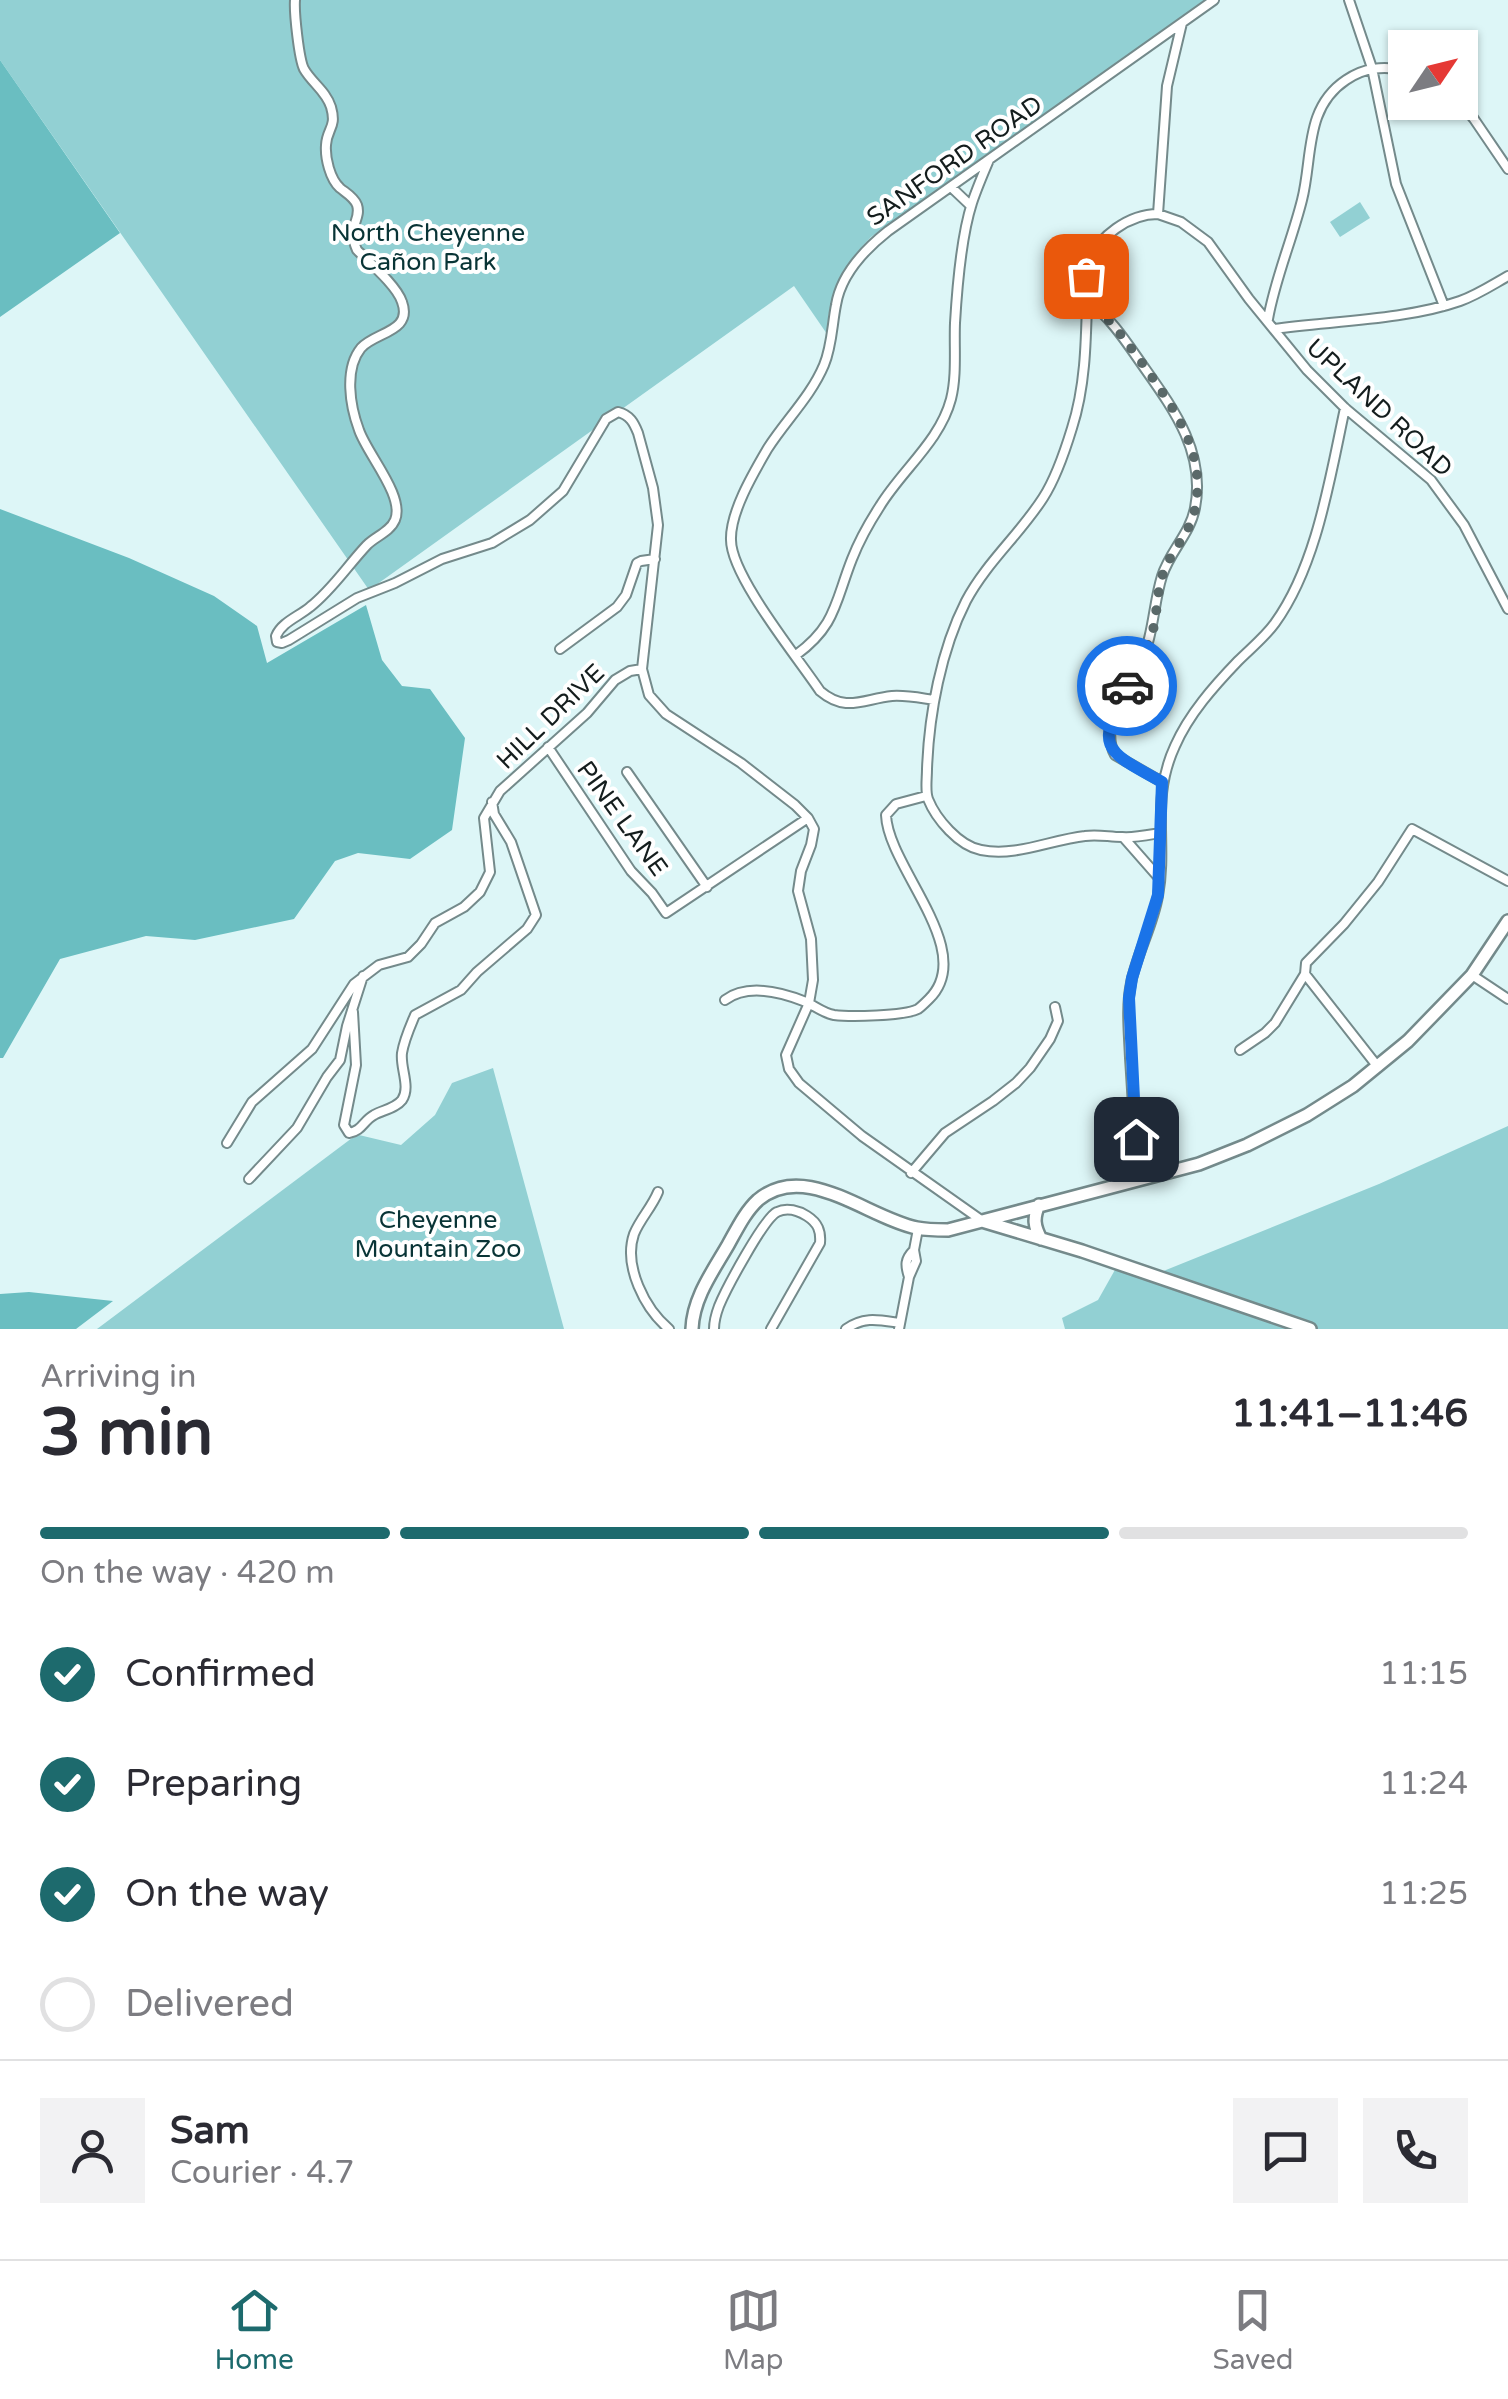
<!DOCTYPE html>
<meta charset="utf-8">
<style>
:root{--surface:#fff;--page:#f2f2f3;--text:#2b2b33;--muted:#7c7c81;--line:#e1e1e2;--accent:#1d6a6d}
body{margin:0;font-family:"Varela Round",sans-serif;background:var(--page);color:var(--text);height:100vh;display:flex;flex-direction:column;font-size:38px;white-space:nowrap}
*{box-sizing:border-box;margin:0}
p{font-size:32px;color:var(--muted)}
.icon{flex:none;width:55px;height:55px;fill:none;stroke:currentColor;stroke-width:2;stroke-linecap:round;stroke-linejoin:round}
.map{position:relative;height:1329px;overflow:hidden}
.side{display:flex;flex-direction:column;background:var(--surface);flex:1}
.side>*{flex:none}
.needle{width:65px;rotate:55deg}
.buttons{position:absolute;left:1388px;top:30px;display:grid;gap:20px}
.buttons a{display:grid;place-items:center;width:90px;height:90px;border-radius:0px;background:var(--surface);box-shadow:0 2px 8px #0004;font-size:50px}
.pin{position:absolute;display:grid;place-items:center;width:85px;height:85px;color:#fff;margin:-42px;border-radius:20px;box-shadow:0 5px 15px #0006}
.courier{position:absolute;display:grid;place-items:center;width:100px;height:100px;margin:-50px;border:8px solid #1a73e8;border-radius:50%;background:#fff;color:#222;box-shadow:0 2px 12px #0007}
.headline em{font-style:normal;font-weight:700}
.headline div{display:flex;flex-direction:column-reverse}
.headline{display:flex;align-items:center;justify-content:space-between;height:170px;padding:0 40px}
h1{font-size:65px;font-weight:700;line-height:75px}
.bar{display:grid;grid-template-columns:repeat(4,1fr);gap:15px 10px;align-content:center;height:120px;padding:0 40px}
.bar i{height:12px;border-radius:8px;background:var(--line)}
.bar .selected{background:var(--accent)}
.bar p{grid-column:span 4}
.line{display:flex;align-items:center;gap:25px;padding:0 40px;border-top:2px solid var(--line)}
.line div{flex:1}
.round{display:grid;place-items:center;flex:none;width:105px;height:105px;border-radius:0px;background:var(--page)}
ol{padding:0 40px;list-style:none}
li{display:flex;align-items:center;gap:30px;height:110px}
li p{margin-inline-start:auto}
li .icon{padding:10px;border-radius:50%;background:var(--accent);color:#fff;stroke-width:4}
li:last-child{color:var(--muted)}
li i{width:55px;height:55px;border:5px solid var(--line);border-radius:50%}
.menu{display:flex;justify-content:space-around;align-items:center;height:140px;border-top:2px solid var(--line);background:var(--surface);font-size:28px;color:var(--muted)}
.menu a{display:grid;justify-items:center;gap:5px}
.menu .selected{color:var(--accent)}
.map>svg:first-child{display:block}
.green{fill:#92d0d3}
.forest{fill:#6abec1}
.lines{fill:none;stroke-linecap:round;stroke-linejoin:round}
.street-casing{stroke:#748a8b;stroke-width:12}
.secondary-casing{stroke:#748a8b;stroke-width:16}
.street{stroke:#fff;stroke-width:8}
.secondary{stroke:#fff;stroke-width:11}
.done{stroke:#5a6969;stroke-width:10;stroke-dasharray:0 18}
.route{stroke:#1a73e8;stroke-width:12}
.labels{text-anchor:middle;stroke-width:8;stroke-linejoin:round;paint-order:stroke}
.street-label{font-size:25px;fill:#141d1d;stroke:#fff}
.park-label{font-size:25px;fill:#093436;stroke:#fff}
</style>
<div class="map">
<svg width="1508" height="1329" viewBox="0 0 1508 1329">
<rect width="100%" height="100%" fill="#ddf6f7"/>
<path class="green" d="M0,0H1206L871,237C841,268 829,291 827,334L794,286L369,590L0,60Z
M1360,202L1370,218L1340,237L1330,222Z
M493,1068L564,1329H97L352,1138L359,1135L401,1145L435,1115L452,1083Z
M1508,1126V1329H1065L1062,1318L1098,1300L1116,1268L1161,1272L1379,1184Z"/>
<path class="forest" d="M0,60L120,233L0,317Z
M0,509L129,558L214,596L257,626L267,663L366,605L382,660L402,686L430,689L465,738L452,830L410,859L358,853L335,861L294,919L195,940L146,936L60,959L3,1058H0Z
M29,1292L113,1301L76,1329H0V1294Z"/>
<g class="lines">
<defs>
<path id="street" d="M295,0C294,13 299,59 304,69C312,83 326,91 331,107C337,128 327,128 326,145C325,158 330,179 340,188C346,193 354,197 357,205C362,220 346,226 357,250C370,263 397,286 402,302C413,332 375,332 361,348C344,369 350,406 359,430C367,454 405,496 395,520C390,532 376,536 367,545C348,565 332,590 310,607C298,617 282,622 276,636L277,642L282,643L289,640L357,598L395,583L442,559L492,543L530,520L563,491L606,419L618,412C630,415 634,423 638,433L653,488L658,525L642,669L649,695L666,714L741,763L795,805L808,818L814,829L811,845L801,871L798,891L811,939L813,980L809,1003L786,1055L789,1069L799,1083L862,1136L981,1220
M1349,0L1372,68L1396,184L1444,306
M1182,23L1167,86L1158,214L1181,222L1208,242L1249,299L1307,370L1345,408L1431,480L1464,525L1508,609
M1460,102L1474,119L1508,169
M951,187L971,206
M1158,214C1130,214 1097,236 1089,264C1085,277 1087,288 1087,301C1086,344 1085,388 1072,428C1065,451 1056,478 1043,498C1020,534 986,563 966,601C941,650 929,714 927,769C927,779 925,791 928,799C936,819 959,846 981,850C1016,857 1050,840 1085,836C1098,834 1109,837 1122,837C1134,838 1148,835 1160,833
M1087,300C1110,317 1125,340 1141,363C1172,407 1206,451 1195,508C1190,534 1170,551 1162,576C1153,605 1154,635 1140,664C1127,690 1099,725 1115,755L1162,782
M1268,319C1275,279 1292,240 1302,200C1313,157 1304,108 1346,80C1365,67 1383,66 1405,70
M1274,329C1332,321 1406,320 1460,301C1477,295 1492,285 1508,276
M560,649L617,607L626,595L637,563L641,561L655,559
M796,655C836,626 835,602 852,559C859,541 869,523 880,506C902,470 940,441 951,399C957,375 954,348 955,323C957,289 962,234 972,203C977,188 983,174 989,160
M934,700C920,698 907,695 892,696C863,699 846,713 820,691C798,658 731,576 731,540C730,512 754,472 768,448C786,420 811,396 824,365C832,346 832,325 836,305C841,274 864,250 888,231L1214,0
M548,747L631,871L652,893L666,913L808,818
M627,772L707,887
M1124,838L1160,879
M1305,974L1378,1067
M1472,975L1508,999
M725,1000C748,983 781,992 806,1002C815,1006 823,1013 834,1015C850,1017 904,1016 918,1009C921,1007 927,1001 929,999C978,951 888,868 886,815L896,804L926,796
M353,1012L356,1065L344,1125L349,1133C362,1131 363,1121 374,1115C382,1110 395,1109 402,1100C411,1087 400,1068 402,1053C404,1040 410,1027 415,1015L461,990L477,972L527,929L536,915L511,842L494,814L492,802
M1240,1050L1265,1033L1275,1023L1305,974L1306,963L1344,924L1378,882L1412,829L1508,881
M1136,1142L1152,1176
M227,1143L252,1102L312,1049L354,984L379,965L408,957L421,944L435,923L464,907L480,892L490,872L484,818L500,791L587,713L615,680L630,671L642,669
M911,1173L945,1133L993,1101L1016,1083L1030,1068L1050,1039L1058,1021L1055,1007
M249,1179L297,1128L327,1077L340,1060L347,1026L363,976
M1113,1186L1131,1157L1136,1142C1133,1114 1132,1086 1130,1058C1129,1033 1126,1007 1131,983C1137,953 1153,926 1158,896C1168,842 1150,800 1175,746C1189,714 1214,686 1238,661C1250,649 1265,637 1275,623C1317,565 1330,477 1345,408
M658,1192C652,1207 640,1219 634,1234C623,1266 645,1309 669,1329
M909,1277C905,1265 905,1259 914,1250
M714,1329C714,1321 716,1314 719,1306C726,1289 764,1218 777,1212C787,1207 799,1211 807,1216C818,1223 821,1231 820,1243L771,1329
M846,1329C864,1316 879,1320 900,1323
M899,1329L909,1277L916,1261L914,1250L918,1229"/>
<path id="secondary" d="M1039,1205C1033,1218 1034,1226 1041,1239
M982,1221L1082,1251L1310,1329
M692,1329C693,1298 713,1271 728,1245C737,1229 745,1212 758,1200C805,1160 868,1218 917,1228C927,1230 937,1230 948,1230L1199,1164L1247,1145L1307,1115L1353,1086L1408,1041L1472,975L1508,921"/>
</defs>
<use href="#street" class="street-casing"/>
<use href="#secondary" class="secondary-casing"/>
<use href="#street" class="street"/>
<use href="#secondary" class="secondary"/>
</g>
<g class="lines">
<path class="done" d="M1086,276L1087,300C1110,318 1125,340 1142,363C1173,407 1207,452 1195,509C1190,535 1169,552 1162,577C1157,594 1157,613 1153,630C1147,650 1138,668 1127,686"/>
<path class="route" d="M1127,686C1094,749 1106,751 1162,782L1158,895L1132,978L1129,998L1136,1139"/>
</g>
<g class="labels">
<g class="street-label">
<text transform="translate(954 160) rotate(-35)" y="9">SANFORD ROAD</text>
<text transform="translate(1380 407) rotate(43)" y="9">UPLAND ROAD</text>
<text transform="translate(550 716) rotate(-44)" y="9">HILL DRIVE</text>
<text transform="translate(623 818) rotate(54)" y="9">PINE LANE</text>
</g>
<g class="park-label">
<text x="428" y="241">North Cheyenne<tspan x="428" dy="29">Cañon Park</tspan></text>
<text x="438" y="1228">Cheyenne<tspan x="438" dy="29">Mountain Zoo</tspan></text>
</g>
</g>
</svg>
<div class="buttons">
<a><svg class="needle" viewBox="-14 -14 28 28"><path d="M0-13l5 13h-10z" fill="#e53935"/><path d="M0 13l5-13h-10z" fill="#7c7c81"/></svg></a>
</div>
<div class="pin" style="left:1086px;top:276px;background:#ea580c"><svg class="icon" aria-label="bag" viewBox="0 0 24 24"><path d="M5 8h14l-1 12H6zM9 8a3 3 0 0 1 6 0"/></svg></div>
<div class="pin" style="left:1136px;top:1139px;background:#1f2937"><svg class="icon" aria-label="home" viewBox="0 0 24 24"><path d="M3 11l9-7 9 7M6 9v11h12V9"/></svg></div>
<div class="courier" style="left:1127px;top:686px"><svg class="icon" aria-label="car" viewBox="0 0 24 24"><path d="M5 17H2v-5l4-1 3-4h7l3 4 3 1v5h-3M9 17h6M6 11h13"/><circle cx="7" cy="17" r="2"/><circle cx="17" cy="17" r="2"/></svg></div>
</div>
<section class="side">
<div class="headline"><div><h1>3 min</h1><p>Arriving in</p></div><em>11:41–11:46</em></div>
<div class="bar"><i class="selected"></i><i class="selected"></i><i class="selected"></i><i></i><p>On the way · 420 m</p></div>
<ol>
<li><svg class="icon" aria-label="check" viewBox="0 0 24 24"><path d="M5 12l5 5 9-10"/></svg>Confirmed<p>11:15</p></li>
<li><svg class="icon" aria-label="check" viewBox="0 0 24 24"><path d="M5 12l5 5 9-10"/></svg>Preparing<p>11:24</p></li>
<li><svg class="icon" aria-label="check" viewBox="0 0 24 24"><path d="M5 12l5 5 9-10"/></svg>On the way<p>11:25</p></li>
<li><i></i>Delivered</li>
</ol>
<div class="line" style="height:180px"><a class="round"><svg class="icon" aria-label="person" viewBox="0 0 24 24"><circle cx="12" cy="8" r="4"/><path d="M4 21q1-7 8-7t8 7"/></svg></a><div><b>Sam</b><p>Courier · 4.7</p></div><a class="round"><svg class="icon" aria-label="chat" viewBox="0 0 24 24"><path d="M4 5h16v11H9l-5 4z"/></svg></a><a class="round"><svg class="icon" aria-label="phone" viewBox="0 0 24 24"><path d="M5 4h4l2 5-3 2q2 4 5 5l2-3 5 2v4C11 20 4 13 5 4z"/></svg></a></div>
</section>
<nav class="menu">
<a class="selected"><svg class="icon" aria-label="home" viewBox="0 0 24 24"><path d="M3 11l9-7 9 7M6 9v11h12V9"/></svg>Home</a>
<a><svg class="icon" aria-label="map" viewBox="0 0 24 24"><path d="M3 6l6-2 6 2 6-2v14l-6 2-6-2-6 2zM9 4v14M15 6v14"/></svg>Map</a>
<a><svg class="icon" aria-label="saved" viewBox="0 0 24 24"><path d="M7 4h10v16l-5-4-5 4z"/></svg>Saved</a>
</nav>
